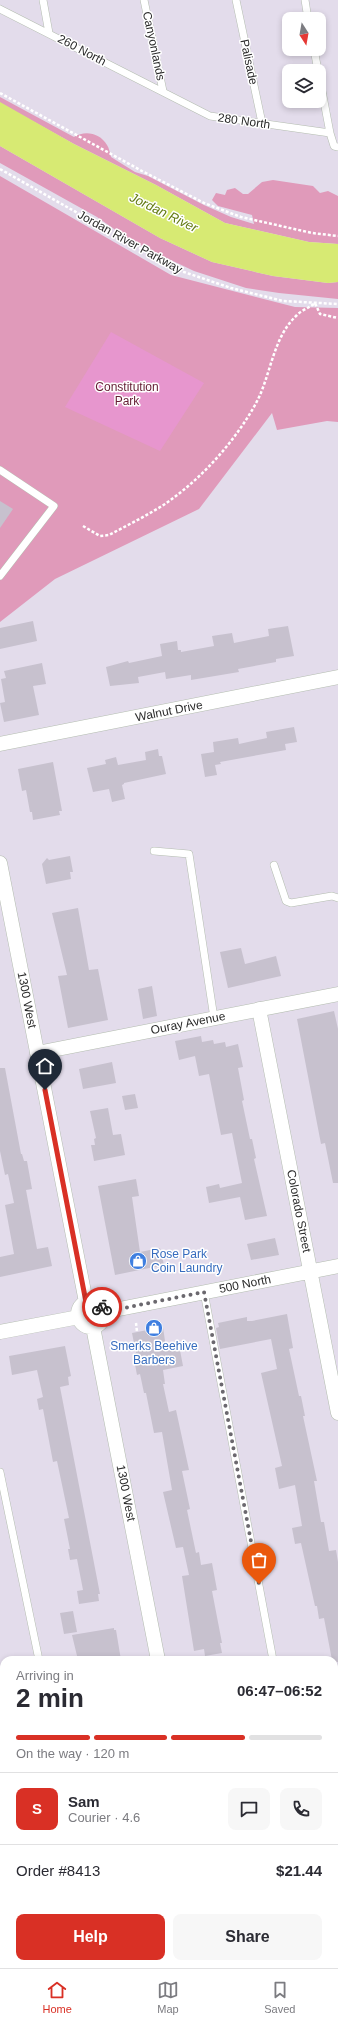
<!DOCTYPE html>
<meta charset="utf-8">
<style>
:root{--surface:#fff;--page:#f7f7f7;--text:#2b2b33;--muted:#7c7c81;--line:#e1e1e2;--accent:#d93025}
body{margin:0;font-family:Arial,sans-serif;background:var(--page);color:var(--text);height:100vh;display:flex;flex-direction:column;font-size:15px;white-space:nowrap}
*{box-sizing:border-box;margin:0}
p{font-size:13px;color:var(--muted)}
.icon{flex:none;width:22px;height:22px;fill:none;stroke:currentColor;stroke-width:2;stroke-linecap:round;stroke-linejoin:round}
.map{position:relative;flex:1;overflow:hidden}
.side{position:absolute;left:0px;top:1656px;width:338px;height:312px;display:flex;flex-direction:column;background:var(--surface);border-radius:12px 12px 0 0;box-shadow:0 2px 6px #0003}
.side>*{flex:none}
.needle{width:26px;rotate:169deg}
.buttons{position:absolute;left:282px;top:12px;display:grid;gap:8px}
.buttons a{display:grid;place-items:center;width:44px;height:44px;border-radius:8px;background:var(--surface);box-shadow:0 2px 6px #0003;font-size:20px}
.pin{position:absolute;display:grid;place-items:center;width:34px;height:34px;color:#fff;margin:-41px -17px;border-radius:50% 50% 50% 0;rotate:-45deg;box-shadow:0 0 4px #0007}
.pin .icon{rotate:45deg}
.courier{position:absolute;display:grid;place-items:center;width:40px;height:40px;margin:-20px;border:3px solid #d93025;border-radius:50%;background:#fff;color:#222;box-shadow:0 1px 5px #0007}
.headline em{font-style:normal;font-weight:700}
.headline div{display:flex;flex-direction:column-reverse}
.headline{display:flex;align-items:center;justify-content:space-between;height:68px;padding:0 16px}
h1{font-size:26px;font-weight:700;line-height:30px}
.bar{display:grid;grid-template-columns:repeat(4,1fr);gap:6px 4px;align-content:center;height:48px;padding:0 16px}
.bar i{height:5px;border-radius:3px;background:var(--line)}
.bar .active{background:var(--accent)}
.bar p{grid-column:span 4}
.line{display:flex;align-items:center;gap:10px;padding:0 16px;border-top:1px solid var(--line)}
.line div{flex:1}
.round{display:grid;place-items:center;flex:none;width:42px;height:42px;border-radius:8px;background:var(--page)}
.cta{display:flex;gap:8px;margin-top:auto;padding:8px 16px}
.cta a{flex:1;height:46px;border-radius:8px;background:var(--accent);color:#fff;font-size:16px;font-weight:700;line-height:46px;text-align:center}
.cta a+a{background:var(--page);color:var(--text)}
.dock{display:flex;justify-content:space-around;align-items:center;height:56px;border-top:1px solid var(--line);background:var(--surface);font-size:11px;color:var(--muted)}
.dock a{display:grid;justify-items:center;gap:2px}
.dock .active{color:var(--accent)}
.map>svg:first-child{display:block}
.green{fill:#e09aba}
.pitch{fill:#e796ce}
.water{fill:#d7ea73}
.building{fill:#c7c1ce}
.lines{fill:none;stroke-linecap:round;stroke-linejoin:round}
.lane-casing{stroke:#b4bdb0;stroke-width:8}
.street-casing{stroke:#b4bdb0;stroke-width:15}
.secondary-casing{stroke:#b4bdb0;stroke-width:21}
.path{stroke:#fff;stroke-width:2.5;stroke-dasharray:3 2;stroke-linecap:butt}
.lane{stroke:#fff;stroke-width:7}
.street{stroke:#fff;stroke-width:14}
.secondary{stroke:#fff;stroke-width:20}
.done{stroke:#6b686e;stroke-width:4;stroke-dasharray:0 7.2}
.route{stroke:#d93025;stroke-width:5}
.labels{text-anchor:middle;stroke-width:3;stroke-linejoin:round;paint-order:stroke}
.street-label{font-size:12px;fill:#2a2a2a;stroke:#fff}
.park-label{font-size:12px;fill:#641d33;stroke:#fff}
.shop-label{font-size:12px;fill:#366cbe;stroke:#fff;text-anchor:start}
.water-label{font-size:13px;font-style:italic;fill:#637b12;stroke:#fff}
</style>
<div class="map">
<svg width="338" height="1968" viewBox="0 0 338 1968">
<rect width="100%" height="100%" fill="#e3dceb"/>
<path class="green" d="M0,97L74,137C85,130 100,133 107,145C109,148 110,153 111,157L135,172L148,176L204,205L231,217L254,224L252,215L218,206L212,200L216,193L225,195L227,190L235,188L243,194H248L262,182L273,180L313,186L320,193L328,191L338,196V244L309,242L225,223L156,185L74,144L0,103Z
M0,146L160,238L212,262L273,276L328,283L338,282V299L279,293L246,288L194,271L154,252L124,236L97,217L0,163Z
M0,176L171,275L295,307L338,308V422L327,421L277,430L272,413L199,509L55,579L0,622Z"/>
<path class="pitch" d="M111,332L204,383L160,451L65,407Z"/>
<path class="water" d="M0,102L74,144L156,185L225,223L309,242L338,244V282L328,283L273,276L212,262L160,238L0,146Z"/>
<path class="building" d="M0,501L13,509L0,528Z
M33,621L37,641L0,649V628Z
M288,626L294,656L276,659V662L238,669L239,672L191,680V675L166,679L165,672L138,677L139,683L110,686L106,667L128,661L129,663L162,656L160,644L177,641L178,650H181V652L214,646L212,636L232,633L234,643L269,636L268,629Z
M42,663L46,684L33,686L39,715L4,722L0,703L5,702L1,679L6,678L4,671Z
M294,727L297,742L285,744L286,750L220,762L221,764L215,765L217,775L205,777L201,754L214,752L213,742L238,738L239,744L267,738L266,732Z
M158,749L159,756H162L166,774L124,783V784L122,785L125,799L112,802L109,789L93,792L87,768L106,764L105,760L116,757L118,765L146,760L145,752Z
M53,762L62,811H59L60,815L33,820L32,812H30L26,790L22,791L18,769Z
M70,856L73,872H70L71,879L46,884L42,864L47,858L49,860Z
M78,908L89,970L98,969L108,1020L68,1028L58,976L67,975L52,913Z
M241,948L245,964L276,956L281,976L228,988L220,952Z
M152,986L157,1016L143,1019L138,989Z
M334,1011L338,1029V1183H333L325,1143L321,1144L297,1019Z
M201,1036L202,1042L213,1040L214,1044L225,1042L226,1047L238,1044L243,1067L238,1068L244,1100L242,1101L250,1139H252L256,1158L254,1159L267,1216L245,1220L240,1197L209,1203L206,1187L219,1184L220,1188L242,1183L232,1133L221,1135L209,1074L199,1076L195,1056L179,1060L175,1041Z
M112,1062L116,1083L83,1089L79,1069Z
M0,1068H5L21,1154H22L24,1161H27L32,1189L26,1190L37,1249L48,1247L52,1266L0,1277V1257L14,1254L5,1205L14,1203L8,1174L5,1175L0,1151Z
M135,1094L138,1108L125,1110L122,1096Z
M108,1108L113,1135L121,1134L125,1155L94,1161L91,1145H95L94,1139L96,1138L90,1111Z
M136,1179L139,1196L132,1197L140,1252L160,1248L164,1265L115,1275L98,1186Z
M275,1238L279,1255L251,1260L247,1244Z
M287,1314L293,1348L289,1349L299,1396H301L305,1416H303L317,1481H314L321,1522H324L329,1551L336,1550L338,1562V1662H334L332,1660L324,1618L319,1619L317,1606H315L301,1543L295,1544L292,1528L302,1526L295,1485L279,1489L275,1468L282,1466L261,1373L277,1369L271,1339L220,1349L216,1328L219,1327L218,1323L247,1317V1321H252Z
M163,1327L166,1348L179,1345L183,1366L163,1370L165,1384H163L169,1412L176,1410L189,1470L182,1471L190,1509L187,1510L196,1553L199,1552L201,1565L212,1563L217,1590L212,1591L222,1643H220L222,1653L205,1656L204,1649L194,1651L182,1576L189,1575L183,1547L176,1548L163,1492L172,1490L162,1432L154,1433L146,1393H144L140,1374L137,1375L133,1354L136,1353L132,1333Z
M65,1346L71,1376L68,1377L69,1385L60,1387L100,1594H98L99,1601L79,1604L77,1591L83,1590L77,1559L70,1560L68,1549H70L64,1519L69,1518L57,1461L53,1462L43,1409L39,1410L37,1399L43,1397L37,1370L12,1375L9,1356Z
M73,1611L77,1632L64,1634L60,1613Z
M114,1628V1630H116L121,1660H78L72,1635Z"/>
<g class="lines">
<defs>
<path id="lane" d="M43,0L49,33
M144,0L163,91
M236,0L262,123
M305,0L308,19
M0,9L210,116L330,133
M314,49L318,71
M319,75L330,133L334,146L338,147
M0,470L54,506L0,576
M154,851L189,854L214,1018
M274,865L286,901L291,903L332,896L338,898
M204,1292L273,1660
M0,1472L39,1660"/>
<path id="street" d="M0,744L338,677
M0,863L86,1302
M259,1009L338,1413
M37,1053L338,994
M78 1314a13 13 0 1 1 26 0a13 13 0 1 1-26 0Z
M104,1312L338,1266
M93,1327L158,1660
M0,1332L79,1317
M217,1964L218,1968"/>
<path id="secondary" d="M334,1779H338
M0,1845L4,1844"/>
</defs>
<use href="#lane" class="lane-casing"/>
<use href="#street" class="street-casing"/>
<use href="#secondary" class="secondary-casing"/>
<path class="path" d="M0,93L142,171L204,203L241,217L312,233L338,236
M0,169L178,270L231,288L283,301L338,304
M83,526L100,536L109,535C128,525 148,515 165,504C201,479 233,444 255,405C271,377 272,338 297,315C302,310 309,308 315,303L320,314L338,318
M152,1320L154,1328
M136,1323L137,1332"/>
<use href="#lane" class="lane"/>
<use href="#street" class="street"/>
<use href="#secondary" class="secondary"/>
</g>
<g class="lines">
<path class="done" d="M102,1307L104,1312L204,1292L259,1584"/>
<path class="route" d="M45,1090L86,1302L94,1301L102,1307"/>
</g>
<defs>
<symbol id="shop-disc" viewBox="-11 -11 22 22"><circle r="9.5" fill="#3f7fe0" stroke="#fff"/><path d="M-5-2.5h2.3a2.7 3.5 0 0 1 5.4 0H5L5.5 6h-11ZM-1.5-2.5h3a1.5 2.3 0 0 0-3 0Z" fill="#fff"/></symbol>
</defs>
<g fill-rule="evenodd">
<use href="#shop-disc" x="128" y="1251" width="20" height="20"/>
<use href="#shop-disc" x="144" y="1318" width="20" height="20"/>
</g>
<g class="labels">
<g class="street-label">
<text transform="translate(154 46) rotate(78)" y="4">Canyonlands</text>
<text transform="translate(82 50) rotate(28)" y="4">260 North</text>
<text transform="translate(249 62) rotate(78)" y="4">Palisade</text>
<text transform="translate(244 121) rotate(8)" y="4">280 North</text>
<text transform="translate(130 242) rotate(29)" y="4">Jordan River Parkway</text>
<text transform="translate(169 711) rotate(-11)" y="4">Walnut Drive</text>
<text transform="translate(27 1000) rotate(79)" y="4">1300 West</text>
<text transform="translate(188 1023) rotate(-11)" y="4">Ouray Avenue</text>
<text transform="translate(299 1211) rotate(79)" y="4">Colorado Street</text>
<text transform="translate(245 1284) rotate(-11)" y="4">500 North</text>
<text transform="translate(126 1493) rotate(79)" y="4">1300 West</text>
</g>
<g class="park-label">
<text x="127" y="391">Constitution<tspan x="127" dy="14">Park</tspan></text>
</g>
<g class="shop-label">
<text x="151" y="1258">Rose Park<tspan x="151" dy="14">Coin Laundry</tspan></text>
<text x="154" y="1350" text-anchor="middle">Smerks Beehive<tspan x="154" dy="14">Barbers</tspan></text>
</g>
<g class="water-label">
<text transform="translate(164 212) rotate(26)" y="5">Jordan River</text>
</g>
</g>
</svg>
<div class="buttons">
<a><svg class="needle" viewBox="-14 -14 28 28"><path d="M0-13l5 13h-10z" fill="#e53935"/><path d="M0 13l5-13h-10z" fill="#7c7c81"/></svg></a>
<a><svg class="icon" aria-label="layers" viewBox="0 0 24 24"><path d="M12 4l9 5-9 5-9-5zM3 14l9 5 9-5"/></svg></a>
</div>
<div class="pin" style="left:259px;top:1584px;background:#ea580c"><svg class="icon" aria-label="bag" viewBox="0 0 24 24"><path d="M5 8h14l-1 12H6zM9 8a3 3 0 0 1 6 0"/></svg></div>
<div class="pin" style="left:45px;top:1090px;background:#1f2937"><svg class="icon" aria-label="home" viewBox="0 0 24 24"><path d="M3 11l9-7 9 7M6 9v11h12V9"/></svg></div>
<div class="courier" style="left:102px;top:1307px"><svg class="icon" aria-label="bike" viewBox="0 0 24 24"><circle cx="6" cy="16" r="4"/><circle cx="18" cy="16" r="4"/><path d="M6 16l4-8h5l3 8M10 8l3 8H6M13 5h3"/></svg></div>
<section class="side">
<div class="headline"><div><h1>2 min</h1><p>Arriving in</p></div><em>06:47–06:52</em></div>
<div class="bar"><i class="active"></i><i class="active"></i><i class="active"></i><i></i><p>On the way · 120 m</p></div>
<div class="line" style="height:72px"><b class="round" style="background:var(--accent);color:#fff">S</b><div><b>Sam</b><p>Courier · 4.6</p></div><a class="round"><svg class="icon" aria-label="chat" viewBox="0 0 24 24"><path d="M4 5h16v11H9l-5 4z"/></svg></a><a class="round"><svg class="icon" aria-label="phone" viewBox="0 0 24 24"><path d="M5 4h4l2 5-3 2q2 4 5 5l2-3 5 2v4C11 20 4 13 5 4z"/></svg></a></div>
<div class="line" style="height:52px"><div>Order #8413</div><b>$21.44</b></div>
<div class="cta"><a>Help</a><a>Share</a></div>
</section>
</div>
<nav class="dock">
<a class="active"><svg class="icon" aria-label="home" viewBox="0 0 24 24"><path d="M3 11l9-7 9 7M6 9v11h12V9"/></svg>Home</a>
<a><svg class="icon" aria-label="map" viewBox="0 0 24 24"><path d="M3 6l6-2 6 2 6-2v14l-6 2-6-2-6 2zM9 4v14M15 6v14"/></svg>Map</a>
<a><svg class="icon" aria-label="saved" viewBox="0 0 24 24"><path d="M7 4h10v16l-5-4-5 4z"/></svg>Saved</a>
</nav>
